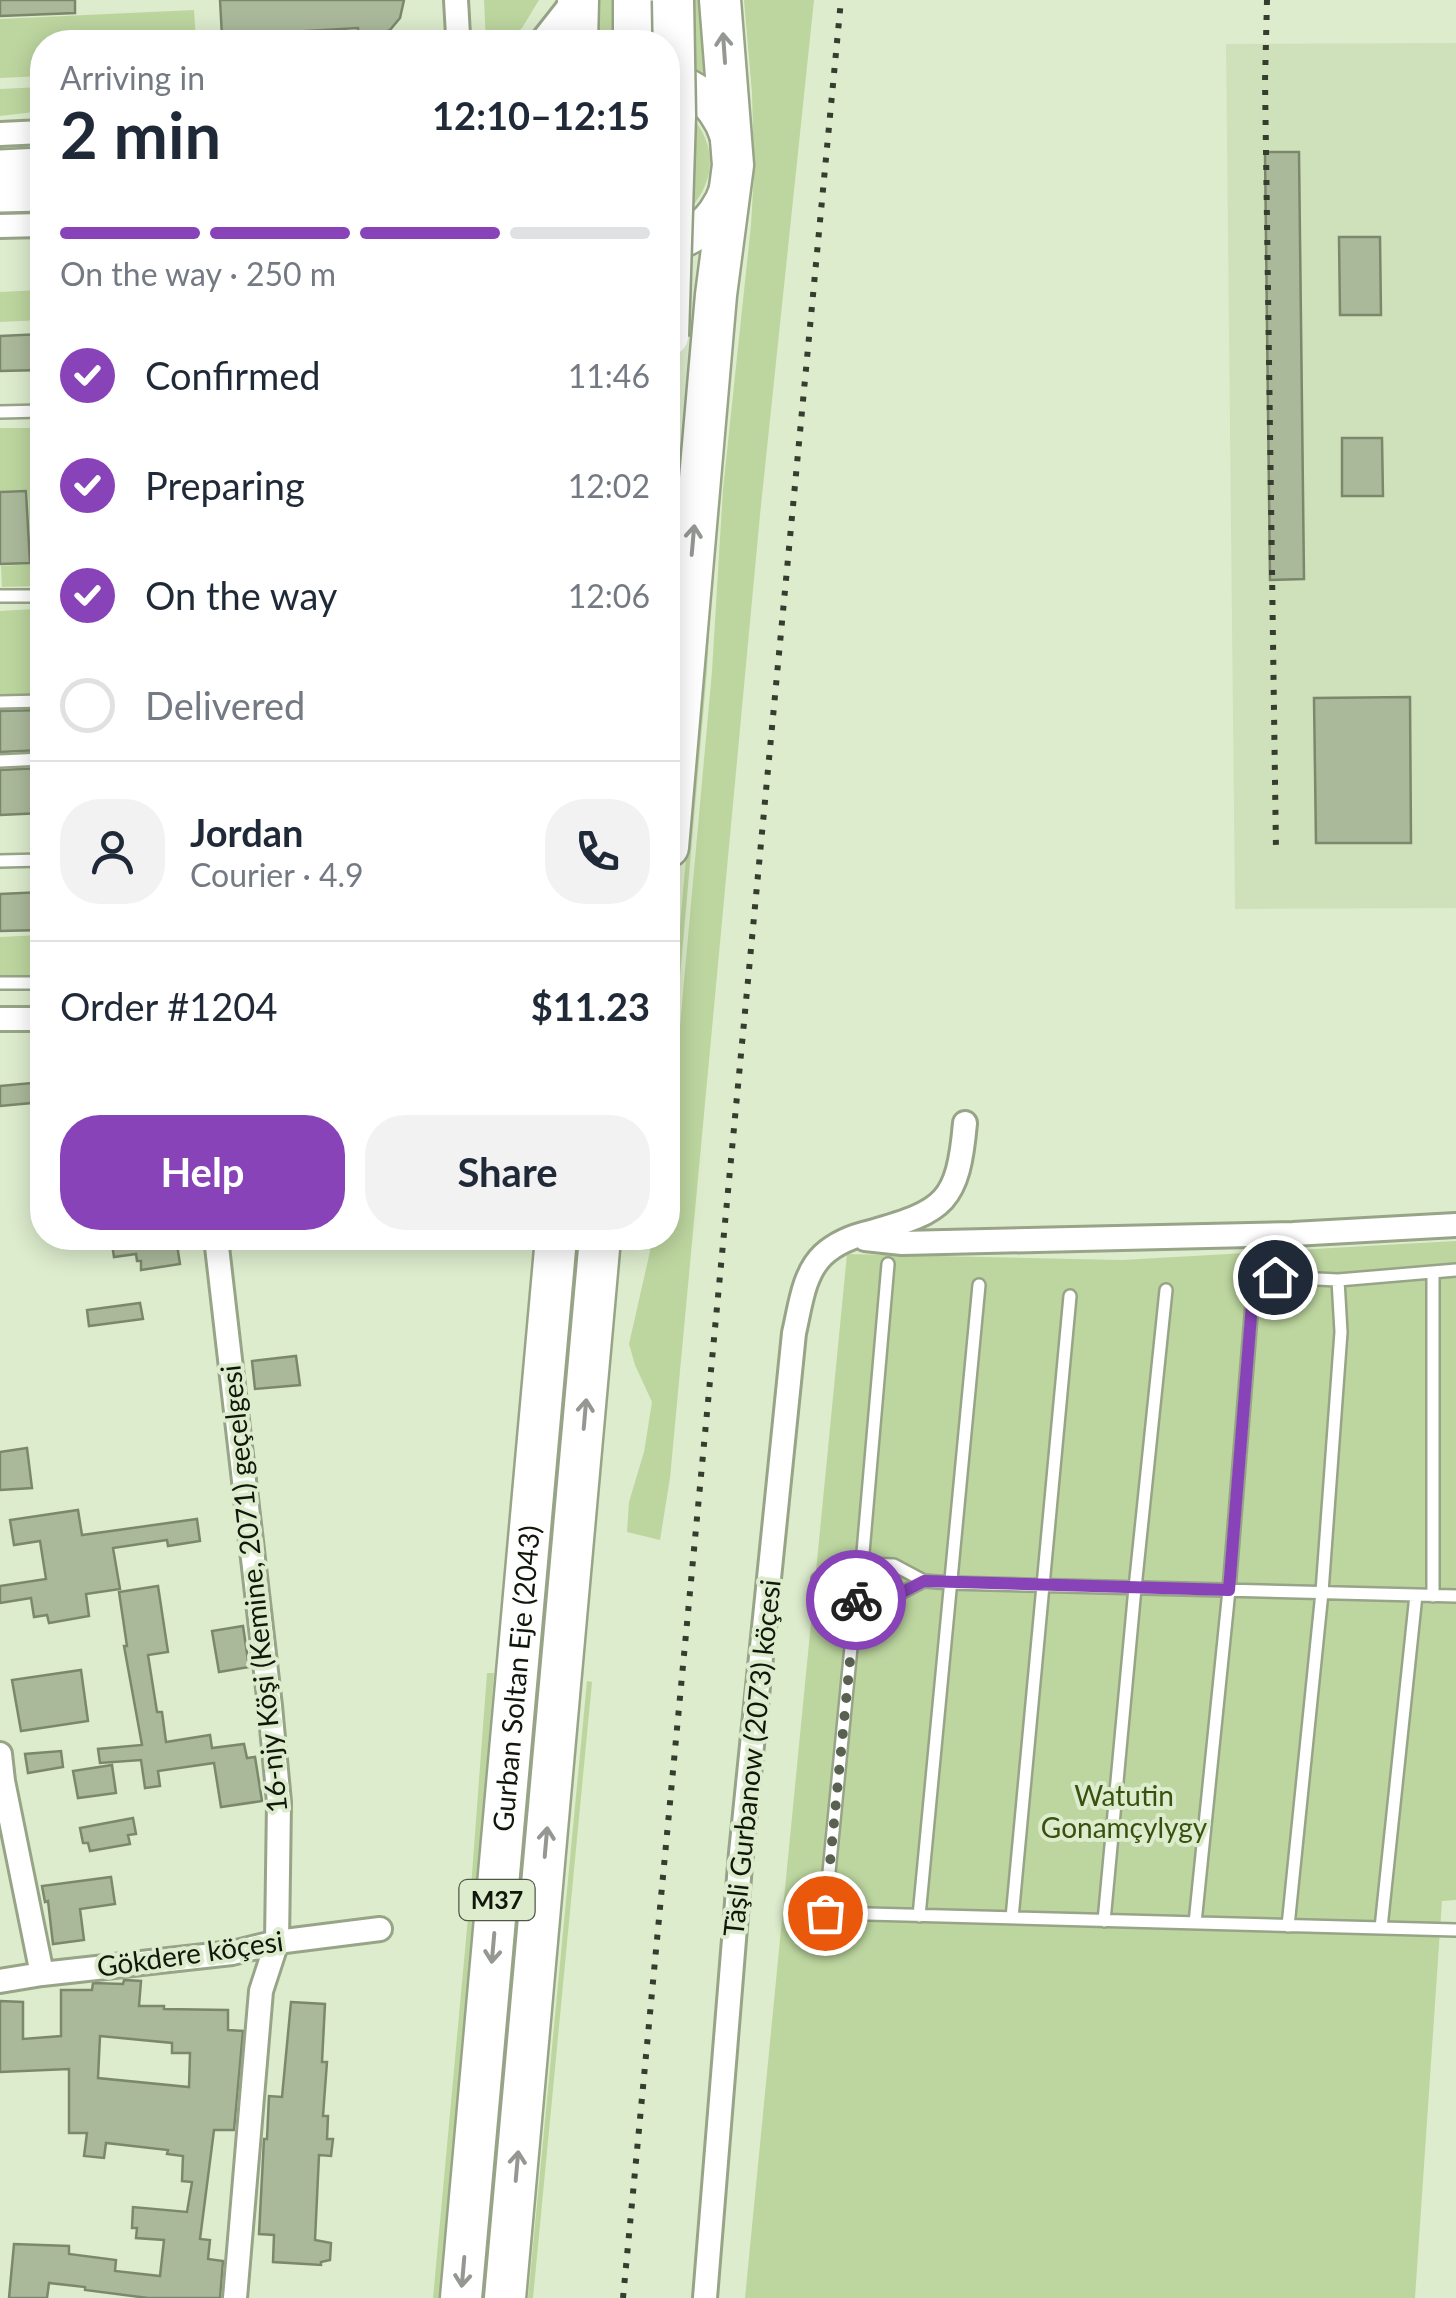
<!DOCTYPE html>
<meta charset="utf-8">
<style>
:root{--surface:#fff;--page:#f2f2f3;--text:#1f2937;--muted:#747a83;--line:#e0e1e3;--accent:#8743b7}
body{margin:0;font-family:Lato,sans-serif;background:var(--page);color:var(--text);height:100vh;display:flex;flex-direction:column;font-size:38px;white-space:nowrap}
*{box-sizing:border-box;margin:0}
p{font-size:32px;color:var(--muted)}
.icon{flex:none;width:55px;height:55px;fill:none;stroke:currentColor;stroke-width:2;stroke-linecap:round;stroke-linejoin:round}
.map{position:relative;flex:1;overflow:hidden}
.side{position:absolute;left:30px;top:30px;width:650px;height:1220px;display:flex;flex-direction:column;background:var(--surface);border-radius:40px;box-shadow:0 5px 25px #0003}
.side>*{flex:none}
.pin{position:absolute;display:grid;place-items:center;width:85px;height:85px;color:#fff;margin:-42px;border:5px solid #fff;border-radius:50%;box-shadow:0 2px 10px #0007}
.courier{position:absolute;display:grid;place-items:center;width:100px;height:100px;margin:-50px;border:8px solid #8743b7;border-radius:50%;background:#fff;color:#222;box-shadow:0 2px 12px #0007}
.overview em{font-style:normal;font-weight:700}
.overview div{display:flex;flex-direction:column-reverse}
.overview{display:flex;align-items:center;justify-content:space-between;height:170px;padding:0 30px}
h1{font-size:65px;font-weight:700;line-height:75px}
.bar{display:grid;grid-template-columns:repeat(4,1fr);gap:15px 10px;align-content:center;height:120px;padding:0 30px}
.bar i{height:12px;border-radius:8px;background:var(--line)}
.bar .on{background:var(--accent)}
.bar p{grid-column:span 4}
.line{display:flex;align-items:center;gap:25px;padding:0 30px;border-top:2px solid var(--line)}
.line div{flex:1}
.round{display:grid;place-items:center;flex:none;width:105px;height:105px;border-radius:40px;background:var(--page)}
ol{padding:0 30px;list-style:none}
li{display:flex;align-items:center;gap:30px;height:110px}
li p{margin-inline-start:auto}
li .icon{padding:10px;border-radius:50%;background:var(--accent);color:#fff;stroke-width:4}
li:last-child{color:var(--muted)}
li i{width:55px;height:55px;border:5px solid var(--line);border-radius:50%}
.action{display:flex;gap:20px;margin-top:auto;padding:20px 30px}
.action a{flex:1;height:115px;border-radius:40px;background:var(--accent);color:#fff;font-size:40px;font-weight:700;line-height:115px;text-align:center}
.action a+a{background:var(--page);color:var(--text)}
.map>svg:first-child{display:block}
.built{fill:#cfe1bb}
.green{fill:#bdd69f}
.building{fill:#abb99b;stroke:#7b886c;stroke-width:2.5;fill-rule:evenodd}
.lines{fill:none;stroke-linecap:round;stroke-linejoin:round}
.lane-casing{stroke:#97a487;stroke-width:16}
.street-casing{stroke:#97a487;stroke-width:28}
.primary-casing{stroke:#97a487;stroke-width:40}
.highway-casing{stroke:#97a487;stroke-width:45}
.lane{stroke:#fff;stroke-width:11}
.street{stroke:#fff;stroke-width:22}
.primary{stroke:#fff;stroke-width:35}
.highway{stroke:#fff;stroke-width:40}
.rail{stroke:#363d2e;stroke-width:6;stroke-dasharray:5 10;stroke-linecap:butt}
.highway-bridge-casing{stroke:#97a487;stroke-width:45;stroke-linecap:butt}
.highway-bridge{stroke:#fff;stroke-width:40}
.oneway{stroke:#949792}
.done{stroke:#596250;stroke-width:10;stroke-dasharray:0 18}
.route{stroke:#8743b7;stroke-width:12}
.labels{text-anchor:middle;stroke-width:8;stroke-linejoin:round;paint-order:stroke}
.shield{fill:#ddeccd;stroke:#4f5746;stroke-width:2.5}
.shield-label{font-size:25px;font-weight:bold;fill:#12170c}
.street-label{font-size:28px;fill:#12170c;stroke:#ddeccd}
.park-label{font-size:28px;fill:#395110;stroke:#ddeccd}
</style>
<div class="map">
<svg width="1456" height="2298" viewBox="0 0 1456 2298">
<rect width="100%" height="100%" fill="#ddeccd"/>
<path class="built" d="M1456,43V908L1235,909L1226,44Z"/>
<path class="green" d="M484,0H539L522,28L508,42H486Z
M592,0H704L710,76L678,59L668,42H589Z
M744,0H814L760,515L670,1478L660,1540L627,1532L629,1502L644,1452L652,1402L635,1365L629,1344L653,1238H668V1159L712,671L723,489L751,225L754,173L752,93Z
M194,10L196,42H42V76L0,78V19Z
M42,87V111L0,116V89Z
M691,116C717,145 716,180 690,209Z
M42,290V320L0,322V292Z
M0,428H37L42,436V583L38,586L2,587L1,566L31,564L28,490L0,491Z
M713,558L707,671L668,1112V1059Z
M35,609L42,611V693L0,696V611Z
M42,935V977L0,978V937Z
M1456,1241V1900L1442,1901L1415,2298H745L847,1254L1122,1260Z
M487,1673H494L478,1874L439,2298H433L472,1874Z
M587,1681L592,1682L533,2298H528Z"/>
<path class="building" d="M0,0H75V13L0,16Z
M220,0H404L400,18L390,30L375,36L359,37L358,28L222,36Z
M1265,152H1299L1304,579L1270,580Z
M1339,237H1380L1381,315H1340Z
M42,334V370L0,371V336Z
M1342,438H1382L1383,496H1342Z
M26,491L30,563L0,564V492Z
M1410,697L1411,843H1316L1314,698Z
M42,710V750L0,752V711Z
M42,768V813L0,815V770Z
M42,892V930L0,931V894Z
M42,1082V1102L0,1106V1086Z
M111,1238H137L138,1242L176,1238L180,1264L141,1270V1261H137L136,1254L114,1257Z
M140,1303L143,1319L89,1326L87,1310Z
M296,1356L300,1385L255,1389L252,1361Z
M27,1448L32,1488L0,1490V1452Z
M78,1510L82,1535L197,1519L200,1541L168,1546L167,1540L113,1548L120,1589L86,1594L89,1616L49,1623L47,1615L34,1617L31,1598L0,1603V1586L46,1579L40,1541L14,1545L10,1520Z
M158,1586L168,1652L148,1655L157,1712H162L166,1742L210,1735L212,1748L244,1744L247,1758L255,1757L262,1801L221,1807L214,1763L158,1771L160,1786L145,1788L141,1760L100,1763L98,1749L142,1745L124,1646H127L119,1592Z
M243,1626L249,1667L219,1672L212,1631Z
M81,1670L88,1721L21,1731L12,1680Z
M61,1751L63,1767L28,1773L25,1754Z
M112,1765L116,1793L78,1798L73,1771Z
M133,1818L136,1834L128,1835L130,1844L90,1851L88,1843H83L80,1828Z
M111,1877L115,1904L80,1909L84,1940L53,1944L48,1901L45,1902L42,1886Z
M124,1980L141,1981L139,2006H164V2009L228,2010V2030L243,2031L234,2130H214L200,2239L210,2240L208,2259L223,2261L220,2298H148L85,2290V2287L49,2283L47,2298H9L14,2244L69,2246V2254L116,2260L115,2271L160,2276L164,2240L136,2238L137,2228H132L133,2207L187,2212L192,2182L182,2181L183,2156L167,2154L168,2150L106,2143L104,2158L84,2156L87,2133H69V2069L0,2072V2001L23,2002V2039L61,2036V1990H92L93,1983L123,1984ZM100,2036L172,2043V2053H190L189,2087L98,2078Z
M291,2002L325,2004L322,2062H327L323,2116H328L327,2139H333L331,2156L319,2155L315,2240L331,2243L330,2260L321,2262V2265L273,2262L274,2235L259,2234L264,2139H267L269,2096L282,2097Z"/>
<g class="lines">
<defs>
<path id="lane" d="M0,412L42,411
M0,596H42
M0,702L42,701
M0,761L42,759
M0,861L42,860
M0,983H42
M1433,1272V1596
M862,1564L888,1264
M818,1579H834L862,1564L894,1565L924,1581L951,1583L1456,1596
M834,1579L856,1596H895L924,1581
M793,1912L1456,1930
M825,1913L856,1596
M919,1916L979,1285
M1012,1918L1070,1296
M1104,1921L1135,1588L1166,1290
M1195,1923L1229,1590L1253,1291L1263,1280L1275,1277L1338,1280L1456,1270
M1288,1926L1322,1592L1341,1332L1338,1280
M1381,1928L1416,1595"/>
<path id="street" d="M456,42L458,35L456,0
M541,42L574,0
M0,134L42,132
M0,226L42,225
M0,1019H42
M216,1238L270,1706L279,1802L277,1942L261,1991L235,2298
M865,1239L902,1243L1293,1234L1456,1225
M0,1754L3,1781L42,1974
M0,1981L42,1974L232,1953L277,1942L380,1929
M705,2298L741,1853L794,1333C800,1308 803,1274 823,1255C837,1242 853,1236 871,1232C945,1211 958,1202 965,1123"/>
<path id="primary" d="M668,80C753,100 753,224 668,244
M0,168L42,166
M0,194L42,193"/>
<g id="highway">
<path d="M634,0V42"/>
<path d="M577,42L578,0"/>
<path d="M668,847L716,295L733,165L720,0"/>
<path id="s1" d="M461,2298L556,1238"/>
<path d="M505,2298L600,1238"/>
</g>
</defs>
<use href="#lane" class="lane-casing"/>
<use href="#street" class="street-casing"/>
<use href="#primary" class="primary-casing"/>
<use href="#highway" class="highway-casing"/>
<use href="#lane" class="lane"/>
<use href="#street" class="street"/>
<use href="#primary" class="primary"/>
<use href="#highway" class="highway"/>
<path class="rail" d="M1267,0L1265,81L1276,850
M623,2298L841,0"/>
<defs>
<path id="highway-bridge" d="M668,336L675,115L673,0"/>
</defs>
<use href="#highway-bridge" class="highway-bridge-casing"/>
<use href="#highway-bridge" class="highway-bridge"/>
</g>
<defs><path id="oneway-shaft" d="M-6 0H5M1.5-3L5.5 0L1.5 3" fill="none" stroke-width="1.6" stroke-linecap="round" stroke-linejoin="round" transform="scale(2.5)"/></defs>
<g class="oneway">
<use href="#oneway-shaft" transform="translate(724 48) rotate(-94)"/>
<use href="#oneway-shaft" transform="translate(693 540) rotate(-85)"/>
<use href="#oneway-shaft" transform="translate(585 1414) rotate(-85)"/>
<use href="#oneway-shaft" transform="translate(546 1842) rotate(-85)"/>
<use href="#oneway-shaft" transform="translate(493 1948) rotate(95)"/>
<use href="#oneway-shaft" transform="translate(517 2166) rotate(-85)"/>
<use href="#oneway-shaft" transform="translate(463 2272) rotate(95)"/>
</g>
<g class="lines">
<path class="done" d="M825,1913L856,1600"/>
<path class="route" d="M856,1600V1596H895L924,1581L1229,1590L1253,1291L1263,1280L1275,1277"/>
</g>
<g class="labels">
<rect class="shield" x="459.5" y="1880" width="75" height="40" rx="8"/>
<g class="shield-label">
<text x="497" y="1909">M37</text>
</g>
<g class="street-label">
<text transform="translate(254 1589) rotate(-96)" y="10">16-njy Köşi (Kemine, 2071) geçelgesi</text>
<text dy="10" stroke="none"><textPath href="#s1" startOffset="622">Gurban Soltan Eje (2043)</textPath></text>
<text transform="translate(752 1758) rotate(-84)" y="10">Täşli Gurbanow (2073) köçesi</text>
<text transform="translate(190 1954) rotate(-8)" y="10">Gökdere köçesi</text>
</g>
<g class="park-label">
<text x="1124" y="1806">Watutin<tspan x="1124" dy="32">Gonamçylygy</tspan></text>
</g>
</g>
</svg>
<div class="pin" style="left:825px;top:1913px;background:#ea580c"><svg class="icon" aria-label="bag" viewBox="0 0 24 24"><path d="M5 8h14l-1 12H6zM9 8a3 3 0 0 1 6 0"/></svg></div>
<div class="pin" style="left:1275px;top:1277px;background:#1f2937"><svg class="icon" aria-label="home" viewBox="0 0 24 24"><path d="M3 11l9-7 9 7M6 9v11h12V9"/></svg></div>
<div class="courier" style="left:856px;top:1600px"><svg class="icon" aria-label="bike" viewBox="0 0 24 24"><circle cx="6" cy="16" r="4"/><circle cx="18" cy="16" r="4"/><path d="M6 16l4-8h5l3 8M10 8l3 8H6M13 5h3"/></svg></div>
<section class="side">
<div class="overview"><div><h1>2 min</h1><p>Arriving in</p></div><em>12:10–12:15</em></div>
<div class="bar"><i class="on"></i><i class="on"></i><i class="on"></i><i></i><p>On the way · 250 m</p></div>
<ol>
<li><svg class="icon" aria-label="check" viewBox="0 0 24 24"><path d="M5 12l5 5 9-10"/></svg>Confirmed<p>11:46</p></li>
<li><svg class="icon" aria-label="check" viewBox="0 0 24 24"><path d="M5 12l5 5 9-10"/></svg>Preparing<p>12:02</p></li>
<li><svg class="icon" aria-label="check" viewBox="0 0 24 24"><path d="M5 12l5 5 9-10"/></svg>On the way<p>12:06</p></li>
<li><i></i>Delivered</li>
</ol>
<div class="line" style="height:180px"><a class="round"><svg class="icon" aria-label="person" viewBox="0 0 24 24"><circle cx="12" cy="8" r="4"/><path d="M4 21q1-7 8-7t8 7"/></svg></a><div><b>Jordan</b><p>Courier · 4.9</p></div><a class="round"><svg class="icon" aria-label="phone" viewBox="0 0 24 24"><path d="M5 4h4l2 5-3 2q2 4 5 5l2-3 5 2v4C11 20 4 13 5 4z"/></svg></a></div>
<div class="line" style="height:130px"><div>Order #1204</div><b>$11.23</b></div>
<div class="action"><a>Help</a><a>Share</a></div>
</section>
</div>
